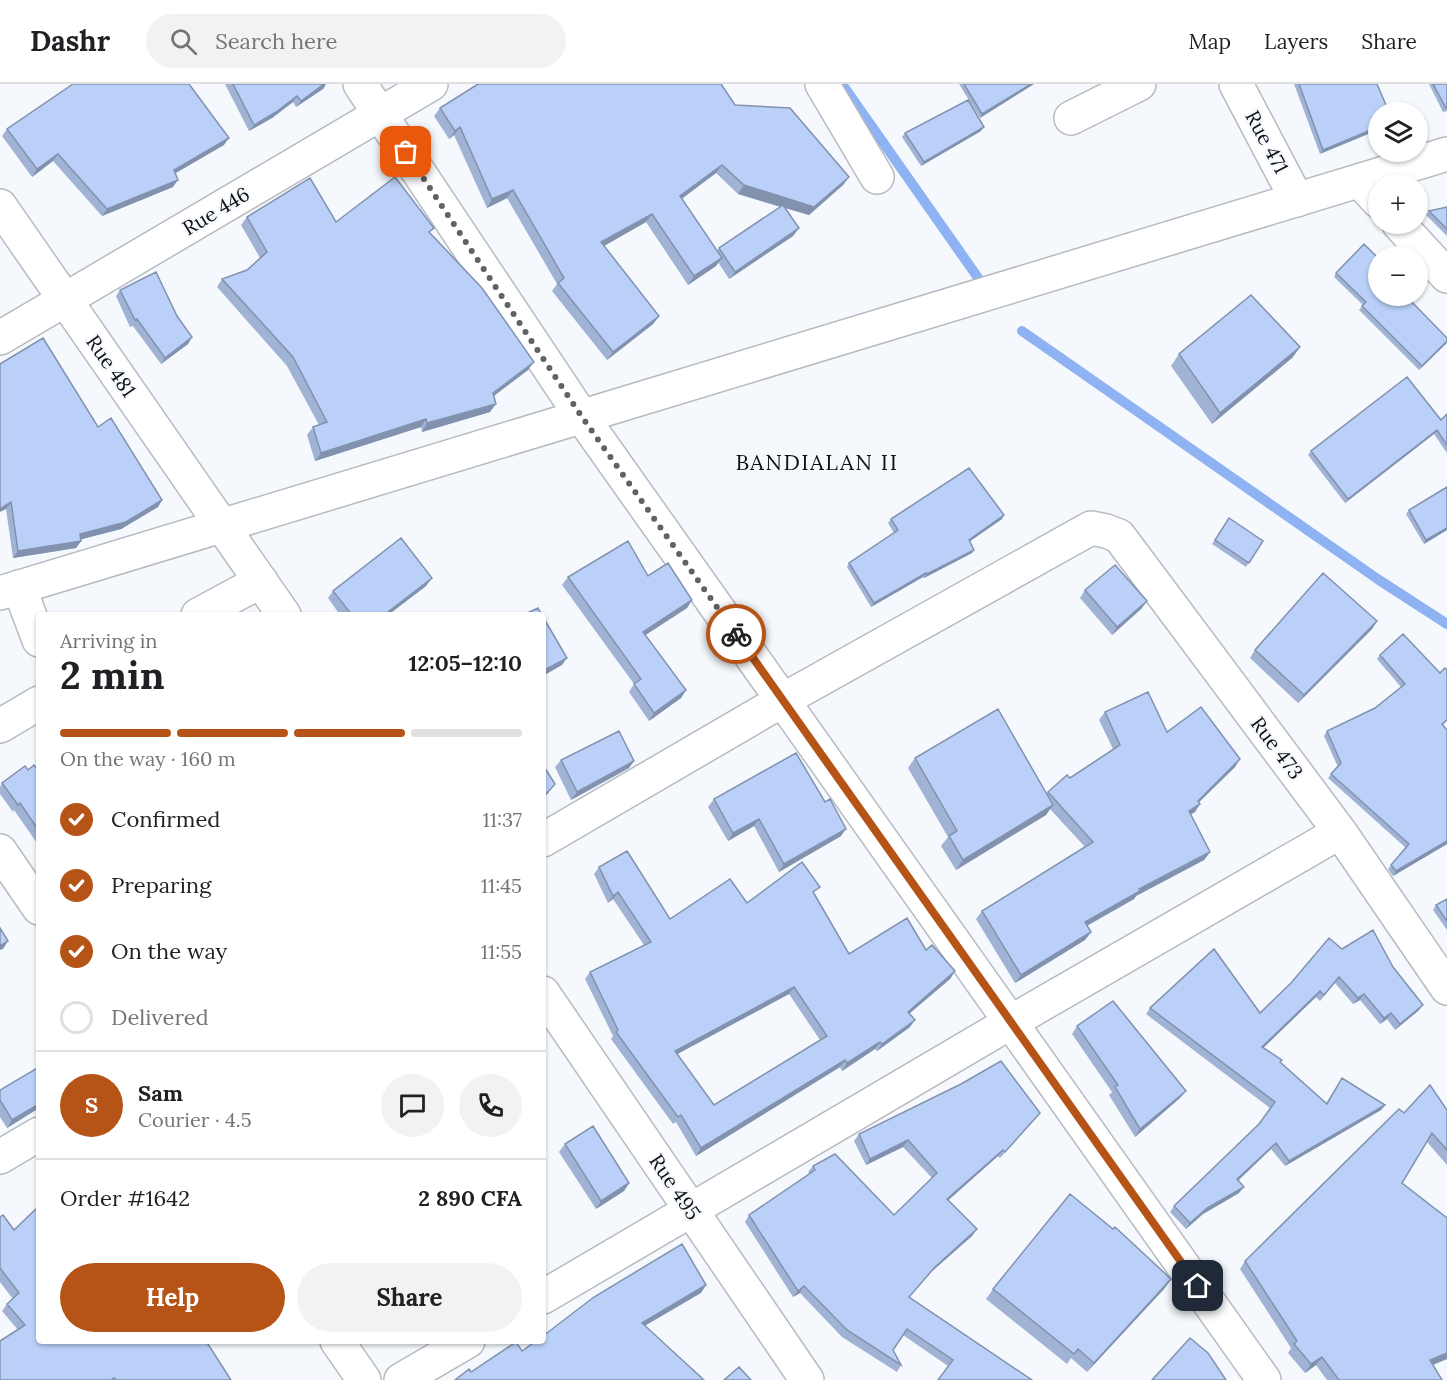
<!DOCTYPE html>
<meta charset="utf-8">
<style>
:root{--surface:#fff;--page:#f2f2f2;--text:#202124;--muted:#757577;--line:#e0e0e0;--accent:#b65417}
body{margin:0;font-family:Lora,serif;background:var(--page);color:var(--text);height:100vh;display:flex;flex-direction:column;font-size:22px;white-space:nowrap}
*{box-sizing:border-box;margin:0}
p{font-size:20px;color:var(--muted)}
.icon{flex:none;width:33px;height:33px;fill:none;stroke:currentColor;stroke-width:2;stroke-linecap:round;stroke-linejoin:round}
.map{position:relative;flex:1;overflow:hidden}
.panel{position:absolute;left:36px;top:528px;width:510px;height:732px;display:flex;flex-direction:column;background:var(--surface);border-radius:6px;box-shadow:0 2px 4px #0004}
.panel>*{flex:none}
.tools{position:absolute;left:1368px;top:18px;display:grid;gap:12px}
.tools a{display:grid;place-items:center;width:60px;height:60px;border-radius:50%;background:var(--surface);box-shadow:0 2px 4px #0004;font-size:30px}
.pin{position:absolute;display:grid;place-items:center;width:51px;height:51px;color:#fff;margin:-26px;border-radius:12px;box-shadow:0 3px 9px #0006}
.courier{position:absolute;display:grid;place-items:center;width:60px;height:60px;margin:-30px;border:4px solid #b65417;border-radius:50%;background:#fff;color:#222;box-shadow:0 2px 8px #0007}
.headline em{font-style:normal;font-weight:800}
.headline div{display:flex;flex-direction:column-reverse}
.headline{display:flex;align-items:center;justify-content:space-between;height:102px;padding:0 24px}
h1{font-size:39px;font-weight:800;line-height:45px}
.bar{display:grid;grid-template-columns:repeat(4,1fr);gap:9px 6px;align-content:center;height:72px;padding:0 24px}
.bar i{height:8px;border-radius:4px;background:var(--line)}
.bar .current{background:var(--accent)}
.bar p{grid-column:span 4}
.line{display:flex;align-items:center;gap:15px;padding:0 24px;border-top:2px solid var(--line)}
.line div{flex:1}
.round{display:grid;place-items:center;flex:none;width:63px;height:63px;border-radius:32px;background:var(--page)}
ol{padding:0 24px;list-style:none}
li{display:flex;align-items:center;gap:18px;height:66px}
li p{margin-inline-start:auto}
li .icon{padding:6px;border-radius:50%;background:var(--accent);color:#fff;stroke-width:4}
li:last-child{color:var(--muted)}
li i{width:33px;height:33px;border:3px solid var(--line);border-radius:50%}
.cta{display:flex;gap:12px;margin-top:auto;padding:12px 24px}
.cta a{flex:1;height:69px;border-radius:36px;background:var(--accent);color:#fff;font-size:24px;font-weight:800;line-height:69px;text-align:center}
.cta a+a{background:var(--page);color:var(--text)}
header{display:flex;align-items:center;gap:36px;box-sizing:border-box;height:84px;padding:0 30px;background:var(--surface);border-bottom:2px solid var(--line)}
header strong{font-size:28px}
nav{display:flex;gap:33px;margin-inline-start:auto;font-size:21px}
.search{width:420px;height:54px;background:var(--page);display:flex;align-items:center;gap:15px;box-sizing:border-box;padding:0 21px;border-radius:33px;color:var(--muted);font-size:22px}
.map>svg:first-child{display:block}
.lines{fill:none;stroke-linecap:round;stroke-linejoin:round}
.stream{stroke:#8eb2f2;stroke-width:10}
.minor-casing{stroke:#b7bbc0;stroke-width:36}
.tertiary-casing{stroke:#b7bbc0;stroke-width:36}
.minor{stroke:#fff;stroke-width:33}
.tertiary{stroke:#fff;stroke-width:33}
.wall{fill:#a0b3d5;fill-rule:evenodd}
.shaded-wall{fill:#8292ae}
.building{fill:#bad0f8;stroke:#8292ae;stroke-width:1.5;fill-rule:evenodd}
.done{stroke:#606265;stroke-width:6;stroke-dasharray:0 10.8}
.route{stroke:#b65417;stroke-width:8}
.labels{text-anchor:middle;stroke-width:4.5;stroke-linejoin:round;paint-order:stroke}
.street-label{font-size:20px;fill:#101113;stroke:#f5f9fe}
.quarter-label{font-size:22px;letter-spacing:1.5px;fill:#101113;stroke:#f5f9fe}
</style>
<header>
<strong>Dashr</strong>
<div class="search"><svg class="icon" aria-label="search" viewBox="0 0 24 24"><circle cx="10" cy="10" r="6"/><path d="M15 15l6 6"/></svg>Search here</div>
<nav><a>Map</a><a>Layers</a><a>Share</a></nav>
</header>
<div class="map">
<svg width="1447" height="1296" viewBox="0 0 1447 1296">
<rect width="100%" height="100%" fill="#f5f9fe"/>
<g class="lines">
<path class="stream" d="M842,0L981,198
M1022,247L1379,496L1447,540"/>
<defs>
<path id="minor" d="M360,0L582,333L1264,1296
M822,0L877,93
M1236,0L1297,116
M1071,34L1139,0
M1360,97L1378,117
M0,122L284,531
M1399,140L1447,192
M0,254L431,0
M19,503L39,556
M198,531L261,497
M0,642L39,619
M543,756L783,616L1091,444L1106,447L1119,452L1340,748L1447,904
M0,767L39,824
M543,909L807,1296
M0,1073L39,1050
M543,1213L1011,938L1340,748
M337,1257L364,1296
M401,1296L468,1257"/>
<path id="tertiary" d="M0,509L1447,70"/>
</defs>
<use href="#minor" class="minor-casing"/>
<use href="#tertiary" class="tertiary-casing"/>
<use href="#minor" class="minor"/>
<use href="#tertiary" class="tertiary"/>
</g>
<path class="wall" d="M225,0H326L323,5L296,23L293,18L272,34L249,47Z
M959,0H1034L980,34Z
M1294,0H1377L1320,70Z
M1429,0H1447V27L1443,28Z
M735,21L849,93L843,101L809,131L785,124L799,144L793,152L729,195L718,178L716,182L688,201L646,138L604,162L659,232L653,240L607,276L552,207L557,200L507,114L487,124L454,51L449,55L434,32L440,24ZM716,89L738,110L780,123L719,164L717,167L682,115Z
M7,45L224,61L175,89L173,103L102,132L53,77L32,93L2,52Z
M981,47L921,82L902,53L905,49Z
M1447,123V152L1426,131L1429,127Z
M247,133L336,138L430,150L528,286L494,312L490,328L422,348L421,343L315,377L307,351L313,343L319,341L287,282L217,203L222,195L247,186L260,174L241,141Z
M1336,189L1378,212L1447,258L1419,286L1359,226L1363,221L1334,193Z
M120,206L192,253L188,260L161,280L133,242L130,243L116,212Z
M1300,263L1292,274L1212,340L1171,282L1179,270Z
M0,280L98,343L162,416L158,423L121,445L81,455V457L76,464L13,474L6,425Z
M1447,330V369L1434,350L1345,419L1308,371L1311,367L1441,336Z
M1447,403V446L1424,460L1406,430L1409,426Z
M1229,434L1263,457L1246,483L1212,460Z
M891,435H1002L970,457L972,469L924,494L923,493L871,523L847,483L849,479L894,449L888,439Z
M648,492L692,516L687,524L645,551L686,606L681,614L649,637L629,608L634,600L562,501L568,493Z
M426,502L388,531H340L328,514L333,507Z
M1085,506L1147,517L1141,525L1112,551L1080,514Z
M1377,537L1372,545L1298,619L1250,574L1255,566Z
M1380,571L1440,589L1447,586V637L1443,641L1447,646V760L1393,792L1388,785L1406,764L1328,694L1338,683L1324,652L1327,647L1375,624L1401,603L1377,575Z
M1105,628L1167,648L1235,683L1199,718L1195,728L1190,731L1210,768L1204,776L1136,812L1134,815L1087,842L1091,848L1085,856L1015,899L976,835L982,827L1085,763L1050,725L1046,731L956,786L941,762L948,753L908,684L915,674L1046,710L1048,708L1113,665L1099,636Z
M561,676L634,677L629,684L571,716L555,683Z
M28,686L39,688V762L14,726L13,728L0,710V703L2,699Z
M714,715L825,718L841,752L779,788L754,742L728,757L708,723Z
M599,783L670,835L747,819L815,810L849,870L926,866L955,887L950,895L910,929V943L877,967L875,965L842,987L840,983L696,1072L676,1038L673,1040L611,955L613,952L585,895L590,888L644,861L613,815L608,819L594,790ZM789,910L820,956L714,1021L677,970Z
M1447,815V846L1433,826L1436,821Z
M1342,865L1393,883L1423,921L1418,927L1395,946L1387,935L1380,940L1360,916L1353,920L1335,899L1320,917L1316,913L1263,964L1280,978L1326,1019L1342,994L1385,1021L1381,1026L1285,1082L1271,1065L1238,1097L1239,1109L1203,1130L1186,1145L1170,1128L1174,1122L1259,1040L1270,1024L1146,930L1150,924L1260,929Z
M1077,942L1186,1007L1180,1014L1135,1053L1109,1011L1112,1008L1072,950Z
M0,1006L39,1024L7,1044L0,1033Z
M1447,1026V1081L1427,1058L1402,1099L1447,1134V1275L1433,1281L1442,1296H1327L1316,1281L1305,1289L1288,1269L1291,1264L1240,1185L1245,1177L1404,1029Z
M1035,1035L1000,1074L998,1072L948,1116L977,1145L972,1152L930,1189L909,1213L1032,1296L948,1282L903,1251L893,1266L901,1281L897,1288L842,1253L800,1209L793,1213L745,1138L749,1131L810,1090L808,1088L813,1082L894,1131L932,1094L903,1063L866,1081L854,1057L859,1050Z
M565,1060L629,1099L624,1107L596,1125L559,1068Z
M0,1133L39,1257L231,1296H0L18,1246L2,1227L7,1220L13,1215L0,1198Z
M1171,1195L1164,1205L1087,1288L1071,1274L1067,1280L986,1215L993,1205Z"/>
<path class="shaded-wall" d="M324,0H326L323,5L296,23L301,17Z
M1031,0H1034L980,34L982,30Z
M297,12L293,18L272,34L249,47L254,41Z
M460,43L454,51L449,55L455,47Z
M984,43L981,47L921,82L924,78Z
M1378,43V46L1320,70L1323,66Z
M229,54L224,61L169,93L174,86Z
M58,70L53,77L32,93L37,85Z
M722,81L716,89L674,120L680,112Z
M849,93L843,101L809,131L738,110L744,101Z
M178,96L173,103L102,132L107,125Z
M513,106L507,114L487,124L492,115Z
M652,130L646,138L595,167L601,158Z
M799,144L793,152L729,195L735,188Z
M722,174L716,182L688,201L694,192Z
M659,232L653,240L607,276L613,268Z
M192,253L188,260L161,280L165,274Z
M1447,257L1446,260L1419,286L1422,282Z
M1300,263L1292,274L1212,340L1220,329Z
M534,278L528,286L487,317L493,309Z
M496,320L490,328L422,348L427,339Z
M426,335L421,343L315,377L321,369Z
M1437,346L1434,350L1345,419L1348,415Z
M162,416L158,423L121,445L75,457L80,450Z
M11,418L6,425L0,428V425Z
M1004,431L1002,435L966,460L969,456Z
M1447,444V446L1424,460L1426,456Z
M81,457L76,464L13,474L18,467Z
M974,466L972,469L924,494L927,490Z
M926,489L923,493L871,523L874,519Z
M432,494L426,502L388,531H384Z
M692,516L687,524L638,556L643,548Z
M1147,517L1141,525L1112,551L1117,543Z
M1377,537L1372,545L1298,619L1304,611Z
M567,574L562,581L543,592V587Z
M686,606L681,614L649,637L654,629Z
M1240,675L1235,683L1193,724L1200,720L1195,728L1183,735L1189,727L1198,717Z
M634,677L629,684L571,716L577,708Z
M1053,721L1046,731L956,786L963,776Z
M759,735L754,742L728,757L733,749Z
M846,745L841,752L779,788L784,780Z
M1447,757V760L1393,792L1396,787Z
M1210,768L1204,776L1136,812L1134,815L1079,846L1085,838L1139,805Z
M618,808L613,815L608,819L613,812Z
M1091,848L1085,856L1015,899L1021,891Z
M8,857L3,865L0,866V862Z
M955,887L950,895L903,935L908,928Z
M794,903L789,910L670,974L675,967Z
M1320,907L1316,913L1258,969L1262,963Z
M1364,910L1360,916L1353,920L1358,914Z
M1423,921L1418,927L1395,946L1400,940Z
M1391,929L1387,935L1380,940L1384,934Z
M915,936L910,943L877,967L882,960Z
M880,958L875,965L842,987L847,979Z
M845,976L840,983L696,1072L701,1064Z
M1186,1007L1180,1014L1135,1053L1140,1045Z
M39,1020V1024L7,1044L12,1036Z
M1385,1021L1381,1026L1285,1082L1289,1077Z
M908,1056L903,1063L866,1081L870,1075Z
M1276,1059L1271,1065L1233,1101L1237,1095Z
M1003,1066L998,1072L943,1121L947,1115Z
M629,1099L624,1107L596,1125L601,1117Z
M1244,1103L1239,1109L1203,1130L1186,1145L1190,1139L1207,1124Z
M977,1145L972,1152L930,1189L904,1219L935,1183Z
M1171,1195L1164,1205L1087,1288L1094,1279Z
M706,1201L701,1209L636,1247L642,1239Z
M804,1202L800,1209L793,1213L798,1207Z
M1447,1269V1275L1424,1284L1430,1276Z
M1322,1273L1316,1281L1305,1289L1311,1280Z"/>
<path class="building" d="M73,0H189L229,54L174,86L178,96L107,125L58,70L37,85L7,45Z
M233,0H324L301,17L297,12L276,28L254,41Z
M478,0H721L735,21L790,24L849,93L814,123L744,101L722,81L680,112L722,174L694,192L652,130L601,158L659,232L613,268L558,199L564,194L513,106L492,115L460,43L455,47L440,24Z
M964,0H1031L982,30Z
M1299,0H1377L1389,28H1378V43L1323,66Z
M1433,0H1447V24H1446Z
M968,16L984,43L924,78L905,49Z
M395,93L434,144L429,148L482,204L534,278L493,309L496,320L427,339L426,335L321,369L313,343L327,338L293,273L222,195L247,186L267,168L247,133L310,94L336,138Z
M783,121L799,144L735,188L719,164Z
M1447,123V145L1429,127Z
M1364,160L1378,174V212H1406L1447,254V257L1422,282L1362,222L1366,218L1336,189Z
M156,188L177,232L192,253L165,274L137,235L135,236L120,206Z
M1251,211L1300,263L1220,329L1179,270Z
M43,254L98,343L111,334L162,416L126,438L80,450L81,457L18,467L11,418L0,425V280Z
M1407,293L1441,336L1447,330V361L1437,346L1348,415L1311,367Z
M969,384L1004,431L969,456L974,466L927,490L926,489L874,519L849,479L898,446L891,435Z
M1447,403V444L1426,456L1409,426Z
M1229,434L1263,457L1249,479L1215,456Z
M401,454L432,494L384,531H352L333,507Z
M628,457L648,492L668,479L692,516L643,548L686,606L654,629L634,600L641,595L568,493Z
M1115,481L1147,517L1117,543L1085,506Z
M1323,489L1377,537L1304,611L1255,566Z
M538,524L542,531H523Z
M543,533L567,574L543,587Z
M1403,550L1440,589L1445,584L1447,586V636L1442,640L1447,646V757L1396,787L1391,781L1409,760L1331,690L1341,679L1327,647L1375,624L1405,600L1380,571Z
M1148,608L1167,648L1201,623L1240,675L1198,717L1200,720L1189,727L1210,768L1139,805L1140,807L1085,838L1091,848L1021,891L982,827L1093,758L1048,708L1067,691L1070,694L1120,661L1105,628Z
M998,625L1053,721L963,776L949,752L957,747L915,674Z
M619,647L634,677L577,708L561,676Z
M796,669L825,718L830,715L846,745L784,780L759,735L733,749L714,715Z
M34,681L39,688V747L20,719L18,721L2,699L25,682L28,686Z
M543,681L555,700L543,714Z
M627,767L670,835L730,795L747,819L802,778L820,803L813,808L849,870L907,834L926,866L932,861L955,887L908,928L915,936L882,960L880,958L847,979L845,976L701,1064L681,1031L678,1033L616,948L618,946L590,888L651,858L618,808L613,812L599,783ZM794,903L827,952L714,1021L675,967Z
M1447,815V837L1436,821Z
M0,844L8,857L0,862Z
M1373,846L1393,883L1423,921L1400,940L1391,929L1384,934L1364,910L1358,914L1339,893L1324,911L1320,907L1262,963L1282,976L1280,978L1327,1020L1342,994L1385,1021L1289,1077L1276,1059L1237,1095L1244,1103L1207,1124L1190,1139L1174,1122L1259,1040L1275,1018L1150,924L1214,865L1260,929L1291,899L1329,854L1342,865Z
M1113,917L1186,1007L1140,1045L1115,1003L1118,1001L1077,942Z
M1001,977L1040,1029L1005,1068L1003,1066L947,1115L977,1145L935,1183L909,1213L1032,1296H938L953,1276L907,1245L893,1266L901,1281L847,1246L804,1202L798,1207L749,1131L815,1086L813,1082L835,1070L894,1131L937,1089L908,1056L870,1075L859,1050L961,1000Z
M39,983V1020L12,1036L0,1016V1006Z
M1430,1001L1447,1026V1066L1432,1049L1402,1099L1447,1134V1269L1430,1276L1442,1296H1339L1322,1273L1311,1280L1294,1260L1297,1257L1245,1177L1399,1025L1404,1029Z
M593,1042L629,1099L601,1117L565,1060Z
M1070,1110L1113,1145L1115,1143L1171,1195L1094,1279L1078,1265L1074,1270L993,1205Z
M39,1122V1257H206L231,1296H117L114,1294L111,1296H0V1257L25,1241L7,1220L19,1209L0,1184V1133L3,1131L14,1146Z
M682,1160L706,1201L642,1239L704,1296H455L469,1285L471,1288L516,1258L522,1267L536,1257H543V1252L594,1213Z
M1190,1254L1208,1269L1226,1296H1152Z
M739,1283L751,1296H724Z"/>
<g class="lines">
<path class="done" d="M406,68L582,333L736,550"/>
<path class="route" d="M736,550L1198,1202"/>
</g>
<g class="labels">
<g class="street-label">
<text transform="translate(1267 58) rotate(62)" y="7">Rue 471</text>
<text transform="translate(216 127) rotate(-31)" y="7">Rue 446</text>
<text transform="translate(111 282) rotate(55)" y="7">Rue 481</text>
<text transform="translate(1277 664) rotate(53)" y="7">Rue 473</text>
<text transform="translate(675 1103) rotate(56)" y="7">Rue 495</text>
</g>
<g class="quarter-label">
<text x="817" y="386">BANDIALAN II</text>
</g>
</g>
</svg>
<div class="tools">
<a><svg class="icon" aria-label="layers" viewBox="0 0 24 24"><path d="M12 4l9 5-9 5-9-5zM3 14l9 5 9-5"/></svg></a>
<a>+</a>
<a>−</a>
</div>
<div class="pin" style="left:406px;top:68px;background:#ea580c"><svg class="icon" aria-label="bag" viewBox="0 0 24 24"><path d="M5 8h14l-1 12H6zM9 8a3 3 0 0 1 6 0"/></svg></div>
<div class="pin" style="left:1198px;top:1202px;background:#1f2937"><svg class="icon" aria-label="home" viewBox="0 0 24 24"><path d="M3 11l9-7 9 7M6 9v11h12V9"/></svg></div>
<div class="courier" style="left:736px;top:550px"><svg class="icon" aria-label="bike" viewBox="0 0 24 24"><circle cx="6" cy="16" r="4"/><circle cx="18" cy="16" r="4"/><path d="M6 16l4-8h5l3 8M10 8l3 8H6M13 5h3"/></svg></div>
<section class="panel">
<div class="headline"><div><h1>2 min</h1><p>Arriving in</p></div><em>12:05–12:10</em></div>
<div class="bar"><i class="current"></i><i class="current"></i><i class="current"></i><i></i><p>On the way · 160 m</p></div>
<ol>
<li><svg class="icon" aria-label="check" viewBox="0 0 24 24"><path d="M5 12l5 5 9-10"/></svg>Confirmed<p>11:37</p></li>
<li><svg class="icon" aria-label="check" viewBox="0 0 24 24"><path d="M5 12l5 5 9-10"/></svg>Preparing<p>11:45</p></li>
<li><svg class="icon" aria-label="check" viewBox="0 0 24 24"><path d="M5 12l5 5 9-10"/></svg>On the way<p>11:55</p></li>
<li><i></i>Delivered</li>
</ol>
<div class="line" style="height:108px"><b class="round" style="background:var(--accent);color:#fff">S</b><div><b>Sam</b><p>Courier · 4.5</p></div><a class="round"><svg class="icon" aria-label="chat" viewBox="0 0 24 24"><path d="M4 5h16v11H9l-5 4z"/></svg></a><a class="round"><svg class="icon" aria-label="phone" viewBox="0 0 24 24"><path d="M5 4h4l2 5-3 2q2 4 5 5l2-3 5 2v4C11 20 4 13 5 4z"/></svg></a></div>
<div class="line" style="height:78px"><div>Order #1642</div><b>2 890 CFA</b></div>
<div class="cta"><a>Help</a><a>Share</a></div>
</section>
</div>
